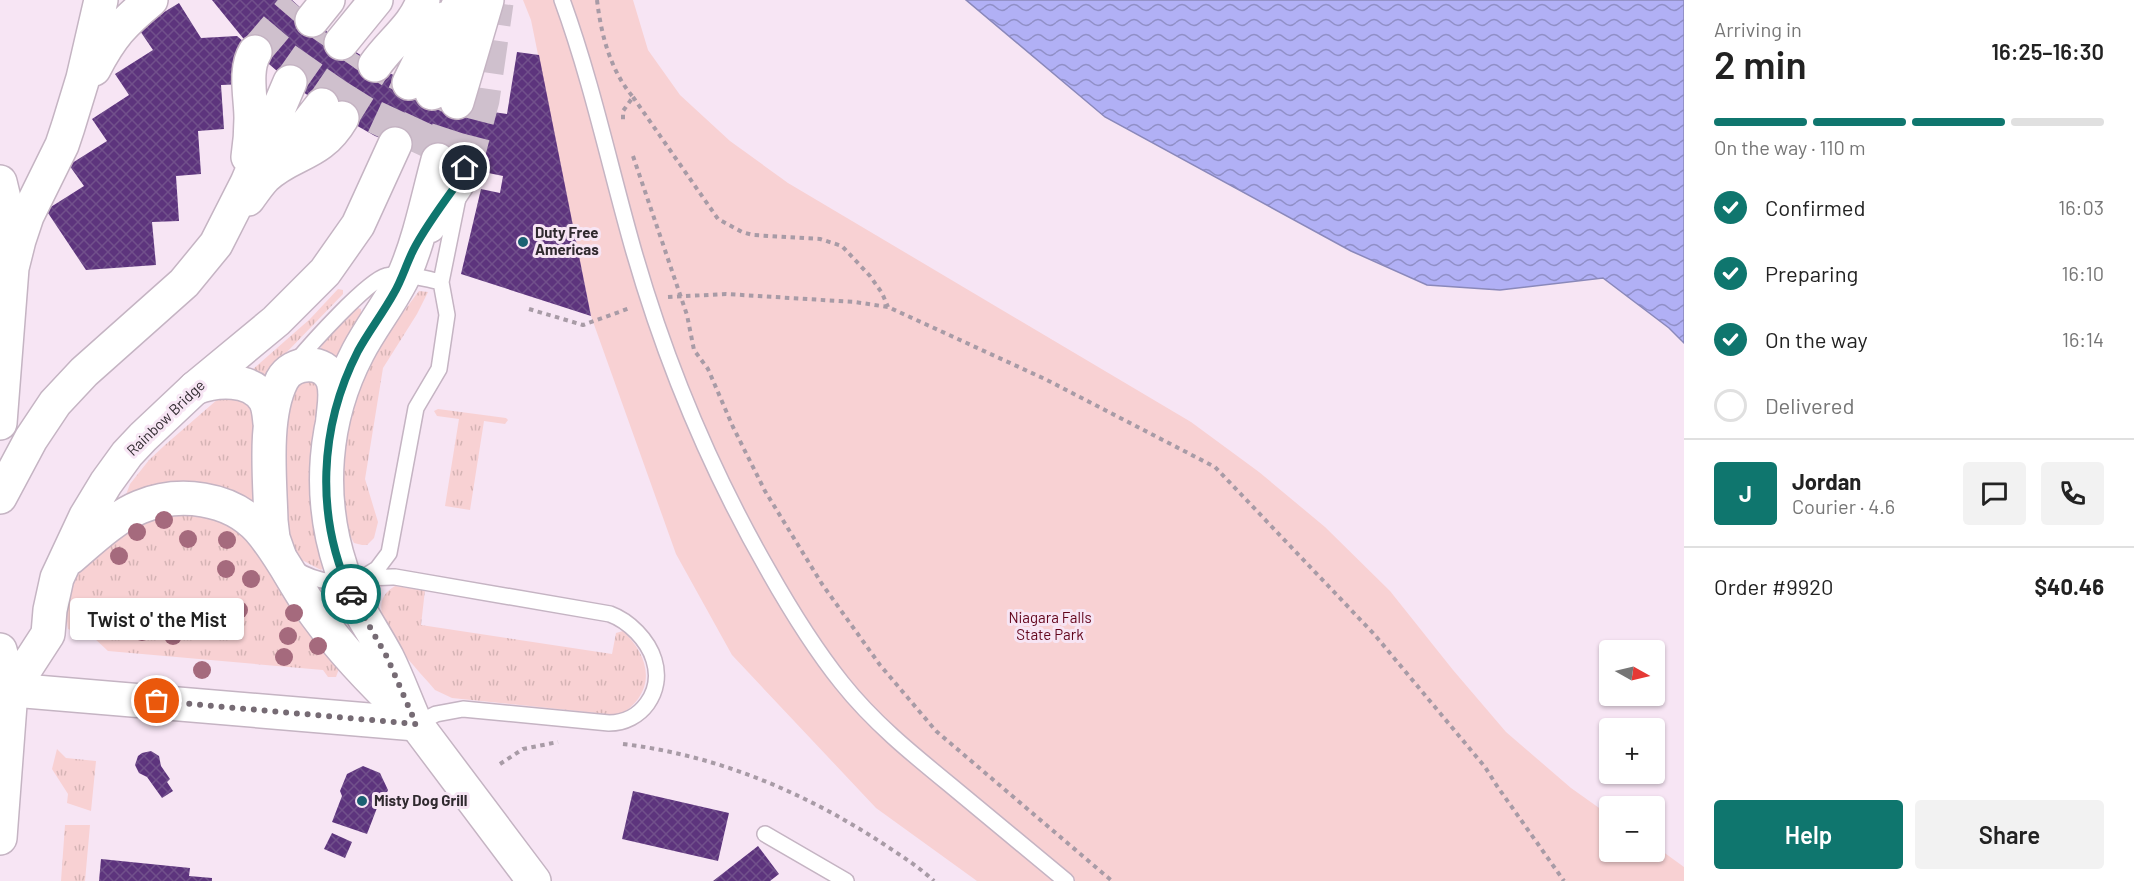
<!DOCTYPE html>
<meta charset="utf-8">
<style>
:root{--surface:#fff;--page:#f2f2f2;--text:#222;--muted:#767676;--line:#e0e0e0;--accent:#0f766e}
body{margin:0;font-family:Barlow,sans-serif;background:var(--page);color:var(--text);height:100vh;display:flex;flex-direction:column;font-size:22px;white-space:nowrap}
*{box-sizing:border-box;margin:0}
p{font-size:20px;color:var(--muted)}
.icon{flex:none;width:33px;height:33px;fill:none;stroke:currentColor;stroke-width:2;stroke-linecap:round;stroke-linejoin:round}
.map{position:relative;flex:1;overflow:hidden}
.panel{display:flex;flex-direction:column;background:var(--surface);width:450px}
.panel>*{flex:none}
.needle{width:39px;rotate:98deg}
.tools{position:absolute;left:1599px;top:640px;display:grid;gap:12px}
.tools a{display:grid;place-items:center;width:66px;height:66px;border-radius:6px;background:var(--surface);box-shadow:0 2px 4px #0004;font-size:30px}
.pin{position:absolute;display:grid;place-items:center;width:51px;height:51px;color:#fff;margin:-26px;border:3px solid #fff;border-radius:50%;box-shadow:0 2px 6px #0007}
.courier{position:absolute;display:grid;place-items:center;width:60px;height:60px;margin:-30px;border:4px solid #0f766e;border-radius:50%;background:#fff;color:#222;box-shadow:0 2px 8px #0007}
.bubble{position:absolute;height:42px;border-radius:6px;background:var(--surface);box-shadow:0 2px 4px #0004;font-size:20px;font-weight:600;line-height:42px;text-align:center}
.summary em{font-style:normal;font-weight:600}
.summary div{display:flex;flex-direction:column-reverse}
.summary{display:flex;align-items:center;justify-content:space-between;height:102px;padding:0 30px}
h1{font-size:39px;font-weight:600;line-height:45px}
.bar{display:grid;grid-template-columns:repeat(4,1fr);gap:9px 6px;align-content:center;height:72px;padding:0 30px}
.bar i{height:8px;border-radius:4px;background:var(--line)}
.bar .active{background:var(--accent)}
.bar p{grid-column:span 4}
.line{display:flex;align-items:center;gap:15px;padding:0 30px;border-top:2px solid var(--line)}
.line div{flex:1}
.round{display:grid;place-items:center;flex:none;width:63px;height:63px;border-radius:6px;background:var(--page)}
ol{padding:0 30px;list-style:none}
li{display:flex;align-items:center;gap:18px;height:66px}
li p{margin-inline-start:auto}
li .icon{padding:6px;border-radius:50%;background:var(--accent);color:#fff;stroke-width:4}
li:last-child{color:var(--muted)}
li i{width:33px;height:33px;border:3px solid var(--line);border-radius:50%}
.cta{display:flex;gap:12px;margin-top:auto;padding:12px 30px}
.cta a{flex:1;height:69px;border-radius:6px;background:var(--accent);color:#fff;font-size:24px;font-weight:600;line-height:69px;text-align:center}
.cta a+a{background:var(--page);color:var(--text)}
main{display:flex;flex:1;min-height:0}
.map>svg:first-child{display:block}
.grass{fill:url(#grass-tufts)}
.park{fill:#f8d1d3}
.water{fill:url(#water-waves);stroke:#8a88ba;stroke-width:1.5}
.building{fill:url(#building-cross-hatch)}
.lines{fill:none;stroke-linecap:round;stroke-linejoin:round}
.highway-tunnel{stroke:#cfc0cd;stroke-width:33;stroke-dasharray:33 16;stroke-linecap:butt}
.lane-casing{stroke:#c5b4c3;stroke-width:18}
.secondary-casing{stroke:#c5b4c3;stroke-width:36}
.primary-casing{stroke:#c5b4c3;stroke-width:36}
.highway-casing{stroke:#c5b4c3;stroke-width:36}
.path{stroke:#a89ba6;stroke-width:4;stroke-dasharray:4.5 4.5;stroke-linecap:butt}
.lane{stroke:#fff;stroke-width:15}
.secondary{stroke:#fff;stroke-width:33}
.primary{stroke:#fff;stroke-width:33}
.highway{stroke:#fff;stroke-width:33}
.tree{fill:#a56a7d}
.done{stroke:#766b74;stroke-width:6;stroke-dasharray:0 10.8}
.route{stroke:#0f766e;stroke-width:8}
.poi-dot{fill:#1b6172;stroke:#f7e5f4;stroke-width:2}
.labels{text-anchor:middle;stroke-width:6;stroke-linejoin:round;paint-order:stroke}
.poi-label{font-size:15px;font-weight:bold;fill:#302a2f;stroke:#f7e5f4;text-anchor:start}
.street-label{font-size:15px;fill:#302a2f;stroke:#f7e5f4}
.park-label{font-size:15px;fill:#62051c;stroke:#f7e5f4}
</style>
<main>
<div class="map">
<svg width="1684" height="881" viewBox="0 0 1684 881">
<defs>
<pattern id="grass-tufts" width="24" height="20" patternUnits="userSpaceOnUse" patternTransform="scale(1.5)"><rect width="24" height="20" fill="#f8d1d3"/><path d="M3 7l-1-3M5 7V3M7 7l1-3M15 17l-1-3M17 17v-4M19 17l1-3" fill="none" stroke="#d5b4b5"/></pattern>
<pattern id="water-waves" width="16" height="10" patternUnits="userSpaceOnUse" patternTransform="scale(1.5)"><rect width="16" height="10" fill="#b1b0f5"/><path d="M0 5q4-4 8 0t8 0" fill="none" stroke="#908fc7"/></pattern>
<pattern id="building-cross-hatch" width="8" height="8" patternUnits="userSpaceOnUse" patternTransform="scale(1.5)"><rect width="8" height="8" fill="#5d347d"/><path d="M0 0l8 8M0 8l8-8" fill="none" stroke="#71508b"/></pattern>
</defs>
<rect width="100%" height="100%" fill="#f7e5f4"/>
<path class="grass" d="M338,289L343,290V294L285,354L268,384L251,371L310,319Z
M419,291L428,292L417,314L383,368L365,479L378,522L374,538L367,545H362L354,543L349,534C327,436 361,367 419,291Z
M358,308L361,309V314L336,359L320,352L322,344Z
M319,378L320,405L312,441L310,477L313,527L323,568L321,570L302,560L289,544L278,433L293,379Z
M237,394L254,411L260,506L124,500L130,484L149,460L165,445L218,399Z
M438,409L506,418L508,420L505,424L484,421L470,510L445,506L459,419L437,416L434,411Z
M170,510L225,521L253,545L340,666L336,677H328L323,670L108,651L94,638V625H83V635L68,629C64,606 69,577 87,560C95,552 108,546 117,539C135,527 150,517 170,510Z
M395,586L425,590L421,625L612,654L616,633L623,631C642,649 655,675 638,699C632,707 625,713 615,715L452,698L435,690L429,683C413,664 355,608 395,586Z
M57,749L66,758L96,761L91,811L67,803L68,794L52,769Z
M65,825H90L85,881H61Z"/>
<path class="park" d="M523,0H633L648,50L680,95L730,141L788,183L1191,422L1259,472L1325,527L1390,591L1453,670L1506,732L1571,788L1609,815L1610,852H1654L1655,846L1684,867V881H977L876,808L732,655L676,554L591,316L531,20Z"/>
<path class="water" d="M966,0H1684V343L1669,328L1603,278L1500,290L1427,285L1351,251L1105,117Z"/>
<path class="building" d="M212,0H292L334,38L387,72L442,97L493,112L507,114L517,52L539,55L591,316L461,274L481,189L500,193L503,176L464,168L414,152L375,136L333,112L297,88L263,59L247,43Z
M179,3L201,38L237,36L244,42L247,84L221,85L224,129L198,131L201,174L176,176L179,221L152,222L156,265L86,270L46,210L84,186L69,165L107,141L92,119L129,95L115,74L153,50L138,28Z
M151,751L159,756L161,766L170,779L167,782L173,791L162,798L147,777L139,773L135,765L138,756L142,753Z
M363,766L380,773L388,790L381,806L377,808L367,834L332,822L342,796L340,791L347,774Z
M633,791L729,813L718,861L622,839Z
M332,833L352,842L345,858L324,849Z
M758,846L779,874L770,881H713Z
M101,859L190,868L189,876L212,878V881H99Z"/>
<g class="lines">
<path class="highway-tunnel" d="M255,52L296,4
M290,82L325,32
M322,105L357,54
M342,118L375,65
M383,139L409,83
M406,149L432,93
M438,160L457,102
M465,168L483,100L497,3"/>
<defs>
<path id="lane" d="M562,0C592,82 610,168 634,252C666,363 710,469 768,570C790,609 814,648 842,683C873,722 911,753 949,784C988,816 1027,849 1066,881
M295,363C310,345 367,281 386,276C403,271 425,279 441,282
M295,569C332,592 355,576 395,577L610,614C629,621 648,640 654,660C664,692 641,723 609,723L463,709L436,714L416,724
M364,577L377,569L389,553L416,408L439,369L447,315L441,282L458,198
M765,834L846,881"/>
<path id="secondary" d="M0,182L9,219L11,263
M195,388C216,380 251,377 265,400C269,407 269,415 270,423
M279,555L273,538L271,521C270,480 263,417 282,380C292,361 325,358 333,381C337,393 334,406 333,418
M0,689L416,724"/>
<path id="primary" d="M416,724L534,881"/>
<path id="highway" d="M312,20L328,0
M341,43L376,0
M439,46L461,0
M375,65C390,43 415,26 423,0
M94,69C111,36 123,23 151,0
M409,83L430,40L444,19
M432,93L460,29
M457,102L487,0
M248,157C250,144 251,131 251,118C251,98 244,70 255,52
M279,160L322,105
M248,199C253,192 259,183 265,177C293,151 319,157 342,118
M429,226L463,175L465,168
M0,423L12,268L19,240L27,216L62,145L68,127L83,78L101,0
M0,497L31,439L55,403L84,372L184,283L216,244L247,183L290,82
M70,558C91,540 115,517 140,507C179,491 230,497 259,529C282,555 296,588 317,616C344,653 373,683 406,714
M0,650L11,691L0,838
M11,691L48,634L50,610L57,578L86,516L106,483L127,454L143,437L195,388L276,321L325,272L358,225L395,144
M416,724C406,702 398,679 387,657C371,627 351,601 341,568C317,496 323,419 358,352C372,325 392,301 405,273C420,238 428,197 438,160"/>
</defs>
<use href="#lane" class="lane-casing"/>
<use href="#secondary" class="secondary-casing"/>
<use href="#primary" class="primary-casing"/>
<use href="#highway" class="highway-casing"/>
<path class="path" d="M597,0C601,34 610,70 633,97L623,111V120
M633,97L718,219L742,232L753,235L820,239L842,246L870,276L882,293L888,307
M633,156L687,315L694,350L708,369L733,427L765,491L822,584L880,665L936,731L1112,881
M668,297L726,294L855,302L888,307L1045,379L1215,467L1374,634L1485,767L1497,786L1564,881
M529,309L583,325L630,308
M623,744C716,755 804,792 882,843C900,855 918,866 934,881
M500,764L523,749L558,742"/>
<use href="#lane" class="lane"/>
<use href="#secondary" class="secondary"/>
<use href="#primary" class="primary"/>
<use href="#highway" class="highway"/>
</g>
<g class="tree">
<circle cx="164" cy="520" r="9"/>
<circle cx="137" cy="532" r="9"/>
<circle cx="188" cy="539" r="9"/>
<circle cx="227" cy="540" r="9"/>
<circle cx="119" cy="556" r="9"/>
<circle cx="226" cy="569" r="9"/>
<circle cx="251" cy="579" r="9"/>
<circle cx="157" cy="610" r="9"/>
<circle cx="239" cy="610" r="9"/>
<circle cx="129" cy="611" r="9"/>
<circle cx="294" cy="613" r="9"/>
<circle cx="142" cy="632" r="9"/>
<circle cx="173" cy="636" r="9"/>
<circle cx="288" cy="636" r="9"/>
<circle cx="318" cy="646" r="9"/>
<circle cx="284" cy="657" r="9"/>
<circle cx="202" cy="670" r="9"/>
</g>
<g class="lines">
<path class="done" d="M157,701L416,724L387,657L351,594"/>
<path class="route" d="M351,594C315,517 319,427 358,351C369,331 383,313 394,293C401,281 405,268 411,255C422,230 447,199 463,175L465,168"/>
</g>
<g class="poi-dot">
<circle cx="523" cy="242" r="6"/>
<circle cx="362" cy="801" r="6"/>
</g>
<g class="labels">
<g class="poi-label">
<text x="535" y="238">Duty Free<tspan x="535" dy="17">Americas</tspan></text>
<text x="374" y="806">Misty Dog Grill</text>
</g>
<g class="street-label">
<text transform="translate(166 418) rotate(-44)" y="5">Rainbow Bridge</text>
</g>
<g class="park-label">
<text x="1050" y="623">Niagara Falls<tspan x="1050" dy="17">State Park</tspan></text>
</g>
</g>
</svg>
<div class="tools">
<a><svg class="needle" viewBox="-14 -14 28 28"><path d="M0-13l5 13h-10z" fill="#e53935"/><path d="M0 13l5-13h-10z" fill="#767676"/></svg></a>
<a>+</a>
<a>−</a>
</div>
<div class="pin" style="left:157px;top:701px;background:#ea580c"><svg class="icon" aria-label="bag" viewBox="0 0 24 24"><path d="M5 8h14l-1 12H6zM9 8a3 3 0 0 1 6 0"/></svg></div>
<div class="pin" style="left:465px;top:168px;background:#1f2937"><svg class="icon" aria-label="home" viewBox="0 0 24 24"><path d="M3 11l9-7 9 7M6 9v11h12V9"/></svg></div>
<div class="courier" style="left:351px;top:594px"><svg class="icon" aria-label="car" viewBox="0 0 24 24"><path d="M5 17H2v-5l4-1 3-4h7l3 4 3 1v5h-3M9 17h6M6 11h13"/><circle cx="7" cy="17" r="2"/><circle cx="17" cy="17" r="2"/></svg></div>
<div class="bubble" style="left:70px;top:598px;width:174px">Twist o' the Mist</div>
</div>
<section class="panel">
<div class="summary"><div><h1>2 min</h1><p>Arriving in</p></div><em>16:25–16:30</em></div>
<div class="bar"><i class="active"></i><i class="active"></i><i class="active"></i><i></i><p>On the way · 110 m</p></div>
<ol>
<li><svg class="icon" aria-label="check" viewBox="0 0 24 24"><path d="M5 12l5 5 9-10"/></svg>Confirmed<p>16:03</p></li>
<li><svg class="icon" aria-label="check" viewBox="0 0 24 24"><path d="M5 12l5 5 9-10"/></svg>Preparing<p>16:10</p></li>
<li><svg class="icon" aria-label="check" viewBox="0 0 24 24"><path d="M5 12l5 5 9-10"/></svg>On the way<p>16:14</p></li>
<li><i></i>Delivered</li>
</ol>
<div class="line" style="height:108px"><b class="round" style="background:var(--accent);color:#fff">J</b><div><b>Jordan</b><p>Courier · 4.6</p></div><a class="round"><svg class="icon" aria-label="chat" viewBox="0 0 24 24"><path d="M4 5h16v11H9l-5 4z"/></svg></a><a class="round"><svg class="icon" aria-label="phone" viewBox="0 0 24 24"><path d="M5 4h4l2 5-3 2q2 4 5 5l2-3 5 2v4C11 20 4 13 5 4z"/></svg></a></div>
<div class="line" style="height:78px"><div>Order #9920</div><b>$40.46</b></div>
<div class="cta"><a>Help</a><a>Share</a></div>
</section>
</main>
